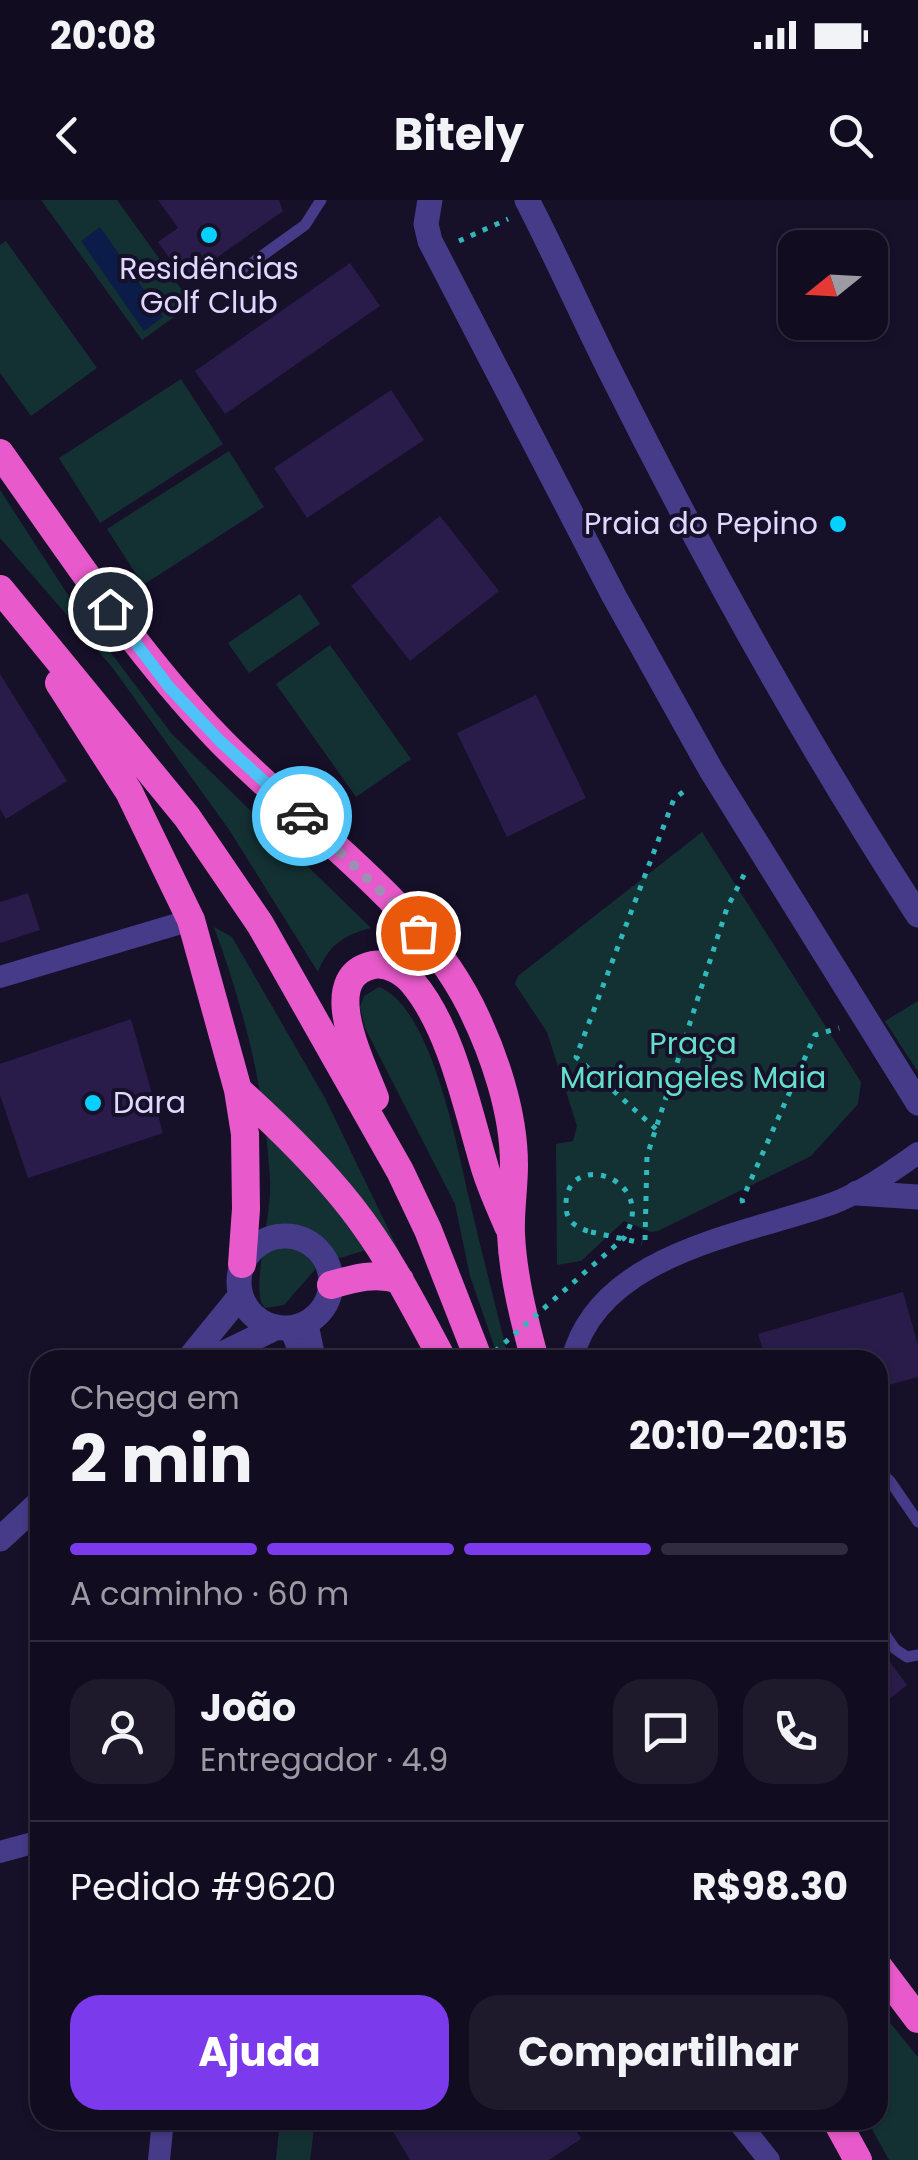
<!DOCTYPE html>
<html lang="pt">
<meta charset="utf-8">
<style>
:root{--surface:#110c1f;--page:#1e1a2c;--text:#f1f3f6;--muted:#9c9ba4;--line:#302c3d;--accent:#7c3aed}
body{margin:0;font-family:Poppins,sans-serif;background:var(--page);color:var(--text);height:100vh;display:flex;flex-direction:column;font-size:38px;white-space:nowrap}
*{box-sizing:border-box;margin:0}
p{font-size:32px;color:var(--muted)}
.icon{flex:none;width:55px;height:55px;fill:none;stroke:currentColor;stroke-width:2;stroke-linecap:round;stroke-linejoin:round}
.map{position:relative;flex:1;overflow:hidden}
.panel{position:absolute;left:30px;top:1150px;width:858px;height:780px;display:flex;flex-direction:column;background:var(--surface);border-radius:30px;box-shadow:0 2px 8px #0004,0 0 0 2px var(--line)}
.panel>*{flex:none}
.needle{width:65px;rotate:252deg}
.fabs{position:absolute;left:778px;top:30px;display:grid;gap:20px}
.fabs a{display:grid;place-items:center;width:110px;height:110px;border-radius:20px;background:var(--surface);box-shadow:0 2px 8px #0004,0 0 0 2px var(--line);font-size:50px}
.pin{position:absolute;display:grid;place-items:center;width:85px;height:85px;color:#fff;margin:-42px;border:5px solid #fff;border-radius:50%;box-shadow:0 2px 10px #0007}
.courier{position:absolute;display:grid;place-items:center;width:100px;height:100px;margin:-50px;border:8px solid #4fc3f7;border-radius:50%;background:#fff;color:#222;box-shadow:0 2px 12px #0007}
.overview em{font-style:normal;font-weight:700}
.overview div{display:flex;flex-direction:column-reverse}
.overview{display:flex;align-items:center;justify-content:space-between;height:170px;padding:0 40px}
h1{font-size:65px;font-weight:700;line-height:75px}
.bar{display:grid;grid-template-columns:repeat(4,1fr);gap:15px 10px;align-content:center;height:120px;padding:0 40px}
.bar i{height:12px;border-radius:8px;background:var(--line)}
.bar .selected{background:var(--accent)}
.bar p{grid-column:span 4}
.line{display:flex;align-items:center;gap:25px;padding:0 40px;border-top:2px solid var(--line)}
.line div{flex:1}
.round{display:grid;place-items:center;flex:none;width:105px;height:105px;border-radius:30px;background:var(--page)}
.cta{display:flex;gap:20px;margin-top:auto;padding:20px 40px}
.cta a{flex:1;height:115px;border-radius:30px;background:var(--accent);color:#fff;font-size:40px;font-weight:700;line-height:115px;text-align:center}
.cta a+a{background:var(--page);color:var(--text)}
.status{display:flex;justify-content:space-between;align-items:center;height:70px;padding:0 50px;background:var(--surface);direction:ltr}
.status svg{height:28px;fill:currentColor}
header{display:flex;justify-content:space-between;align-items:center;height:130px;padding:0 40px;background:var(--surface);font-size:45px;font-weight:700}
.map>svg:first-child{display:block}
.green{fill:#133133}
.water{fill:#0b1c48}
.building{fill:#291c4a}
.lines{fill:none;stroke-linecap:round;stroke-linejoin:round}
.path{stroke:#30b8bb;stroke-width:5;stroke-dasharray:5 8;stroke-linecap:butt}
.service{stroke:#453b88;stroke-width:11}
.minor{stroke:#453b88;stroke-width:22}
.tertiary{stroke:#453b88;stroke-width:25}
.trunk{stroke:#e85acb;stroke-width:28}
.path-bridge{stroke:#30b8bb;stroke-width:5;stroke-dasharray:5 8;stroke-linecap:butt}
.done{stroke:#9a92b4;stroke-width:10;stroke-dasharray:0 18}
.route{stroke:#4fc3f7;stroke-width:12}
.poi-dot{fill:#05d0fe;stroke:#171029;stroke-width:4}
.labels{text-anchor:middle;stroke-width:8;stroke-linejoin:round;paint-order:stroke}
.poi-label{font-size:30px;fill:#e0d8ff;stroke:#171029}
.park-label{font-size:30px;fill:#63e0cc;stroke:#171029}
</style>
<div class="status"><b>20:08</b><svg viewBox="0 0 49 12"><path d="M0 12V9h3v3zM5 12V6h3v6zM10 12V3h3v9zM15 12V0h3v12zM26 1h20v11H26zM47 4h2v5h-2z"/></svg></div>
<header><svg class="icon" aria-label="back" viewBox="0 0 24 24"><path d="M15 5l-7 7 7 7"/></svg>Bitely<svg class="icon" aria-label="search" viewBox="0 0 24 24"><circle cx="10" cy="10" r="6"/><path d="M15 15l6 6"/></svg></header>
<div class="map">
<svg width="918" height="1960" viewBox="0 0 918 1960">
<rect width="100%" height="100%" fill="#171029"/>
<path class="green" d="M41,0H117L192,104L142,140Z
M6,41L97,168L31,216L0,173V45Z
M181,179L223,244L100,323L59,258Z
M229,251L264,307L143,385L107,329Z
M0,290L70,398L171,533L371,728C343,735 328,746 318,772L230,631L112,467L0,338Z
M300,394L320,424L249,473L228,443Z
M330,445L411,559L356,597L276,484Z
M702,632L861,882L858,904L811,956L658,1031L651,1032L624,1021L581,1061L557,1065L556,944L573,941L577,926L547,832L515,784L518,776Z
M214,727L232,737L325,898L424,1103L373,1048L320,1064L284,1105L265,1108L261,1102C254,1072 272,1017 270,980C265,890 245,812 214,727Z
M379,787C432,807 458,951 470,1002C482,1055 496,1107 509,1160H499L470,1076L455,1004L365,828L360,807L364,796Z
M918,801V872L885,821Z
M878,1808L918,1857V1960H889L867,1920H878Z
M280,1920H315L310,1960H276Z"/>
<path class="water" d="M100,27L163,117L144,131L81,41Z"/>
<path class="building" d="M158,0H279L283,11L185,80L158,42L178,28Z
M350,63L380,106L225,214L195,171Z
M391,190L424,240L307,318L274,268Z
M440,316L499,391L410,461L351,386Z
M0,474L67,581L6,619L0,609Z
M536,495L586,598L507,637L457,533Z
M28,693L40,730L0,743V702Z
M131,819L163,933L28,978L0,895V864Z
M903,1092L918,1145V1177L878,1188V1160H766L758,1134Z
M878,1446L907,1485L878,1508Z
M386,1920H570L581,1939L549,1960H410Z"/>
<g class="lines">
<path class="path" d="M459,41L508,19
M656,929L576,857L674,599L688,588
M743,1003L742,1000L815,835L839,828
M591,1032L642,1043
M645,1040L647,956L727,708L745,673"/>
<path class="service" d="M238,73L305,25L321,0
M878,1270L890,1281L918,1322
M878,1424L895,1449L907,1457L918,1455"/>
<path class="minor" d="M0,777L191,720
M307,1122L315,1160
M290,1128L303,1160
M572,1160C598,1054 743,1035 831,1004C863,992 891,972 918,953
M0,1652L40,1641
M737,1920L769,1960
M159,1960L163,1920"/>
<path class="tertiary" d="M430,0L426,24L430,41L614,396L711,570L918,903
M527,0C556,56 582,115 610,171C703,357 805,541 918,715
M857,993L918,997
M239 1082a46 46 0 1 1 92 0a46 46 0 1 1-92 0Z
M188,1160L241,1095
M210,1160L277,1127
M0,1339L40,1302"/>
<path class="trunk" d="M0,253C69,350 134,450 216,536C296,620 418,701 470,805C494,853 514,912 514,965C514,988 510,1011 511,1034C513,1077 524,1119 535,1160
M0,389L187,617L260,724L400,971L428,1030L479,1160
M59,483L129,592L191,720L238,890L245,934L246,1009L242,1064
M238,890C279,927 317,964 351,1007C388,1054 415,1108 443,1160
M375,898C363,865 316,777 373,765C387,762 404,772 413,783C452,829 468,912 485,968C491,988 500,1007 508,1026
M331,1085C355,1078 376,1072 400,1080
M878,1766L918,1819
M836,1920L858,1960"/>
<path class="path-bridge" d="M485,1160L624,1038C661,977 564,948 566,1006C566,1022 577,1028 591,1032"/>
</g>
<g class="lines">
<path class="done" d="M302,616L395,705L418,733"/>
<path class="route" d="M110,409L169,487L220,541L302,616"/>
</g>
<g class="poi-dot">
<circle cx="209" cy="35" r="10"/>
<circle cx="838" cy="324" r="10"/>
<circle cx="93" cy="903" r="10"/>
</g>
<g class="labels">
<g class="poi-label">
<text x="209" y="79">Residências<tspan x="209" dy="34">Golf Club</tspan></text>
<text x="818" y="334" text-anchor="end">Praia do Pepino</text>
<text x="113" y="913" text-anchor="start">Dara</text>
</g>
<g class="park-label">
<text x="693" y="854">Praça<tspan x="693" dy="34">Mariangeles Maia</tspan></text>
</g>
</g>
</svg>
<div class="fabs">
<a><svg class="needle" viewBox="-14 -14 28 28"><path d="M0-13l5 13h-10z" fill="#e53935"/><path d="M0 13l5-13h-10z" fill="#9c9ba4"/></svg></a>
</div>
<div class="pin" style="left:418px;top:733px;background:#ea580c"><svg class="icon" aria-label="bag" viewBox="0 0 24 24"><path d="M5 8h14l-1 12H6zM9 8a3 3 0 0 1 6 0"/></svg></div>
<div class="pin" style="left:110px;top:409px;background:#1f2937"><svg class="icon" aria-label="home" viewBox="0 0 24 24"><path d="M3 11l9-7 9 7M6 9v11h12V9"/></svg></div>
<div class="courier" style="left:302px;top:616px"><svg class="icon" aria-label="car" viewBox="0 0 24 24"><path d="M5 17H2v-5l4-1 3-4h7l3 4 3 1v5h-3M9 17h6M6 11h13"/><circle cx="7" cy="17" r="2"/><circle cx="17" cy="17" r="2"/></svg></div>
<section class="panel">
<div class="overview"><div><h1>2 min</h1><p>Chega em</p></div><em>20:10–20:15</em></div>
<div class="bar"><i class="selected"></i><i class="selected"></i><i class="selected"></i><i></i><p>A caminho · 60 m</p></div>
<div class="line" style="height:180px"><a class="round"><svg class="icon" aria-label="person" viewBox="0 0 24 24"><circle cx="12" cy="8" r="4"/><path d="M4 21q1-7 8-7t8 7"/></svg></a><div><b>João</b><p>Entregador · 4.9</p></div><a class="round"><svg class="icon" aria-label="chat" viewBox="0 0 24 24"><path d="M4 5h16v11H9l-5 4z"/></svg></a><a class="round"><svg class="icon" aria-label="phone" viewBox="0 0 24 24"><path d="M5 4h4l2 5-3 2q2 4 5 5l2-3 5 2v4C11 20 4 13 5 4z"/></svg></a></div>
<div class="line" style="height:130px"><div>Pedido #9620</div><b>R$98.30</b></div>
<div class="cta"><a>Ajuda</a><a>Compartilhar</a></div>
</section>
</div>
